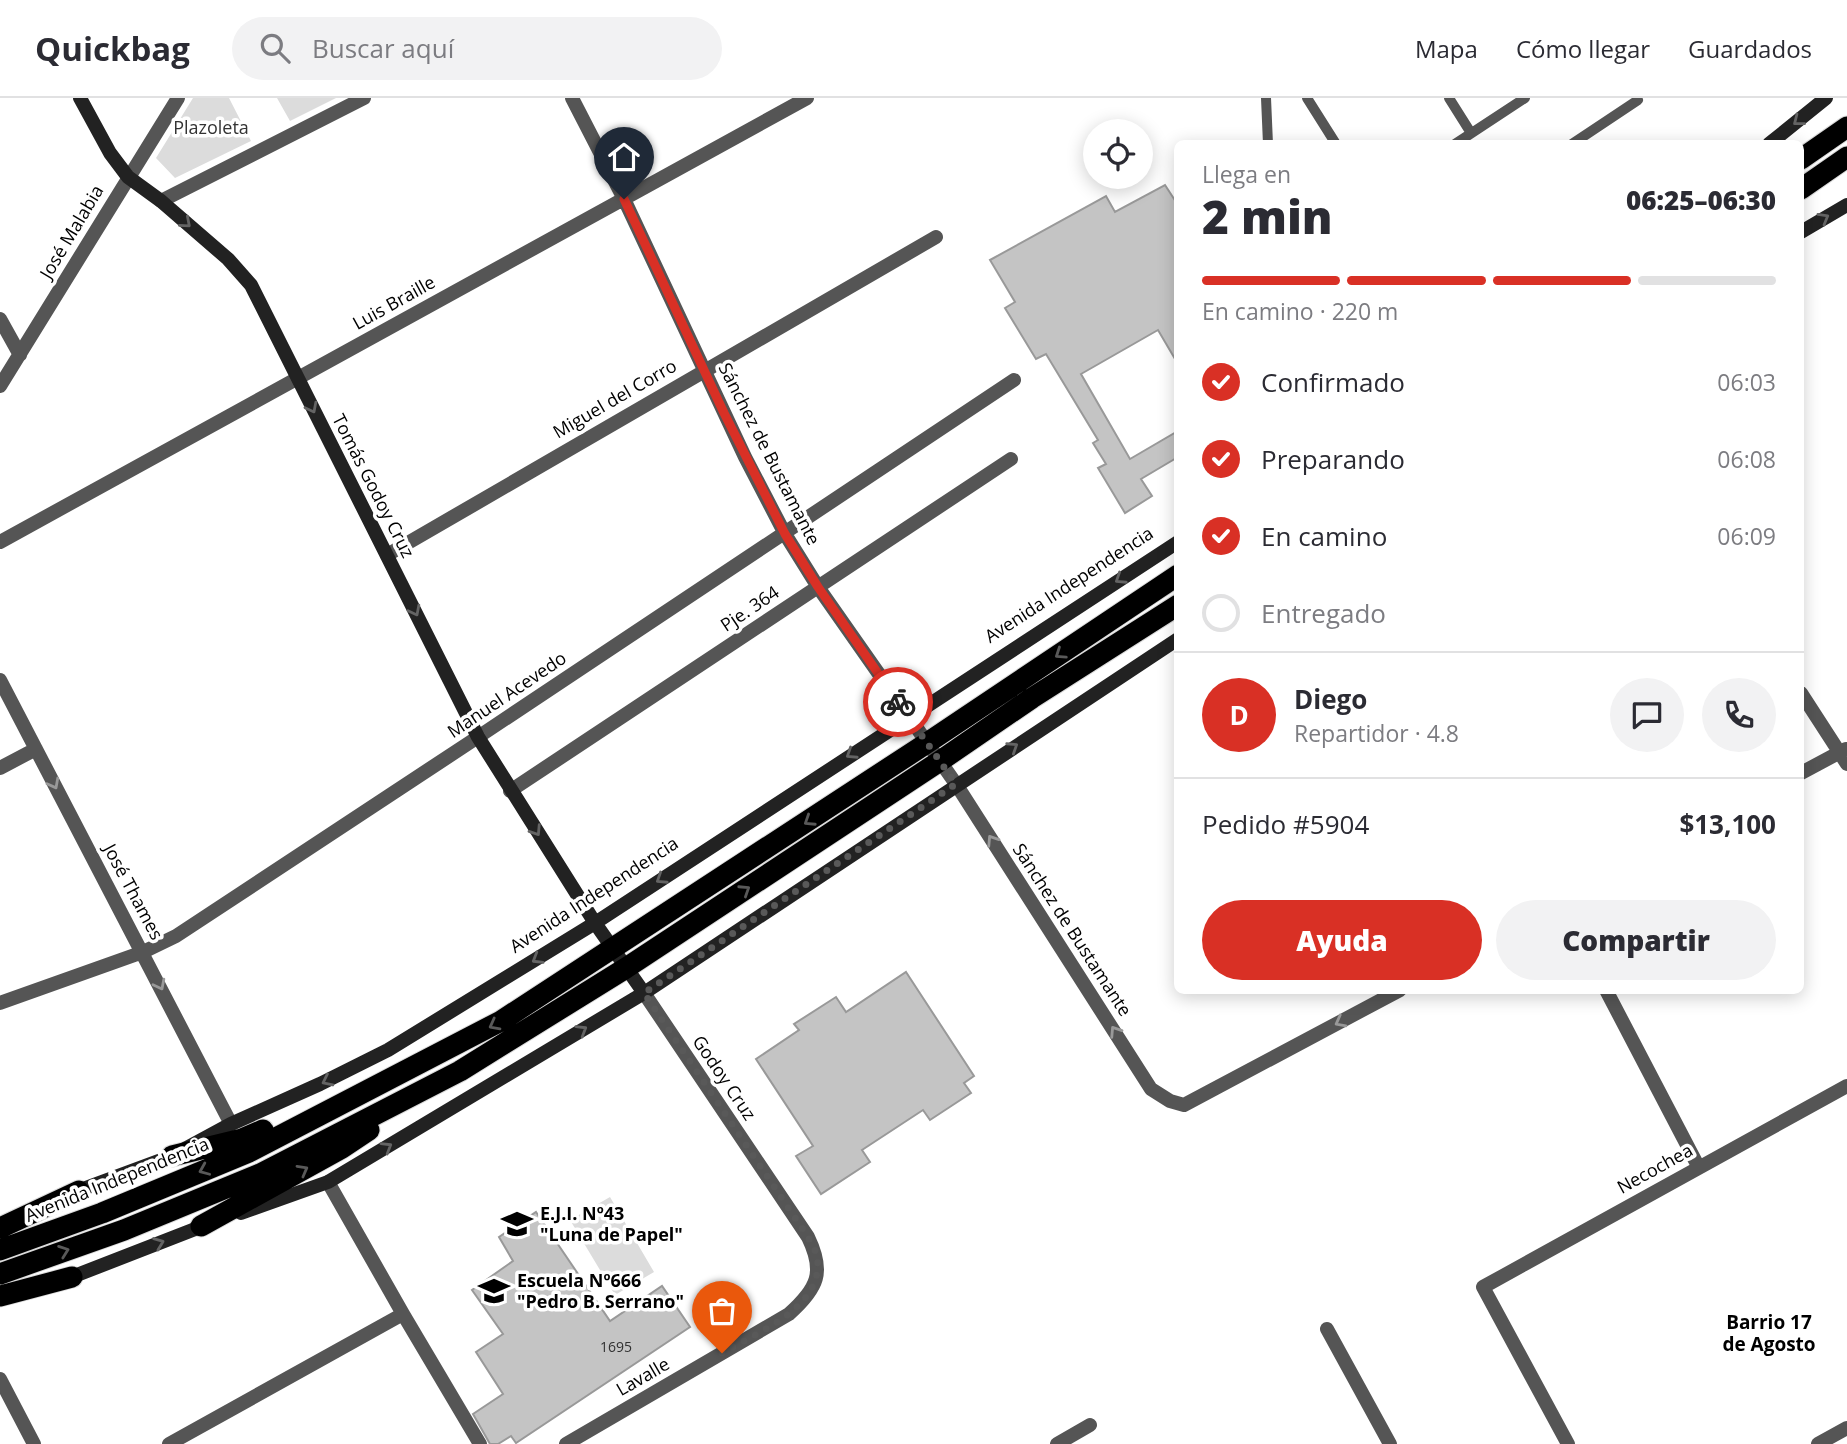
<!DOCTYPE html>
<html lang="es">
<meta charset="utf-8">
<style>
:root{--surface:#fff;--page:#f2f2f3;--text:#2b2b33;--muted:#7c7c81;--line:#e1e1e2;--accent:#d93025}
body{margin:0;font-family:"Open Sans",sans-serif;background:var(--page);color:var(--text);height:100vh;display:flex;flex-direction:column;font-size:26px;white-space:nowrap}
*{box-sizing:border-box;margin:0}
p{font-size:23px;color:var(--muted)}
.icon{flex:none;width:38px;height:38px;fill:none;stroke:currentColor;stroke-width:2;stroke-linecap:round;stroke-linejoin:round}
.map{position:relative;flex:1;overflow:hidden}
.sheet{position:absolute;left:1174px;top:42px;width:630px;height:854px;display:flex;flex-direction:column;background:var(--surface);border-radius:10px;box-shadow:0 4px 18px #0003}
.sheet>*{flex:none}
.tools{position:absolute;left:1083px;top:21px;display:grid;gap:14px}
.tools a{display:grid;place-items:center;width:70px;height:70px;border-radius:50%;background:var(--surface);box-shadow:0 4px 18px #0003;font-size:35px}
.pin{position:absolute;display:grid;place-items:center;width:60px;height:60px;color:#fff;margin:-72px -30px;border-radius:50% 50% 50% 0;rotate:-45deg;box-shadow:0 0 7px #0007}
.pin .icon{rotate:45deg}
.courier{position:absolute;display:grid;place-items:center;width:70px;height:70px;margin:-35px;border:5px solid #d93025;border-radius:50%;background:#fff;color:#222;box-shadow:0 2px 9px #0007}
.head em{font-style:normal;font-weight:800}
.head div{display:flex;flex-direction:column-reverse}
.head{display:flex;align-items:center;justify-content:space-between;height:119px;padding:0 28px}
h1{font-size:46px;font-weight:800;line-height:52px}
.bar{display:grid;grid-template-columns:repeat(4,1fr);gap:10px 7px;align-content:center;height:84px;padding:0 28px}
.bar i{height:9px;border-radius:5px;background:var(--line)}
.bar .active{background:var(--accent)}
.bar p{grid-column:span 4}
.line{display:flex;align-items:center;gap:18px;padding:0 28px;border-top:2px solid var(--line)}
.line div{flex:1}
.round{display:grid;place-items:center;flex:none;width:74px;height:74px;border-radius:37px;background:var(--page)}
ol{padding:0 28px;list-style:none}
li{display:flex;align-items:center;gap:21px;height:77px}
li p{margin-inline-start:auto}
li .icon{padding:7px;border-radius:50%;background:var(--accent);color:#fff;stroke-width:4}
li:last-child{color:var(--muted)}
li i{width:38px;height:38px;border:4px solid var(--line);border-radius:50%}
.action{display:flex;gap:14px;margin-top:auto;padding:14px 28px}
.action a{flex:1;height:80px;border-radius:42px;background:var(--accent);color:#fff;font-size:28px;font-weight:800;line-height:80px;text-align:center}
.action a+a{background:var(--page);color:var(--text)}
header{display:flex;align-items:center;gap:42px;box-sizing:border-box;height:98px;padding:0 35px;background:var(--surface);border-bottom:2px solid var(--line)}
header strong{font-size:33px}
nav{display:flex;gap:38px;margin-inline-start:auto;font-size:24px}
.search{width:490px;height:63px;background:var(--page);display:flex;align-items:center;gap:18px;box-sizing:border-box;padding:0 24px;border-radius:38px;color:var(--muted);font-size:26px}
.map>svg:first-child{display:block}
.green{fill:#dcdcdc}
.building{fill:#c4c4c4;stroke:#999;stroke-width:2}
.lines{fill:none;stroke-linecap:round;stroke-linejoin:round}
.highway-casing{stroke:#dbdbdb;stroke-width:23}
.lane{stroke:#555;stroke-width:10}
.street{stroke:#555;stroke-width:14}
.secondary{stroke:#222;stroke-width:14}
.highway{stroke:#000;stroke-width:21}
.oneway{stroke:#646464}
.oneway2{stroke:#595959}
.oneway3{stroke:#999}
.done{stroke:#595959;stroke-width:7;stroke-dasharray:0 12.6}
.route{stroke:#d93025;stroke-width:9}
.labels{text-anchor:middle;stroke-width:7;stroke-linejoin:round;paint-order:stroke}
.number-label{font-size:14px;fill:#313131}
.park-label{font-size:18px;fill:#333;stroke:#fff}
.street-label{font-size:18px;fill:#000;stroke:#fff}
.poi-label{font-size:18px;font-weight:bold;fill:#000;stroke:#fff;text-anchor:start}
.neighbourhood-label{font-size:19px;font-weight:bold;fill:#000;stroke:#fff}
</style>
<header>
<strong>Quickbag</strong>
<div class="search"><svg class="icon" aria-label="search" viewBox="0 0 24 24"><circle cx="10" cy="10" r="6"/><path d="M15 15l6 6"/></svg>Buscar aquí</div>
<nav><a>Mapa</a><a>Cómo llegar</a><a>Guardados</a></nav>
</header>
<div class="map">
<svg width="1847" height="1346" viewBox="0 0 1847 1346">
<rect width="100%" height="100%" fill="#fff"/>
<path class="green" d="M193,0H229L251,43L175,80L156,60Z
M277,0H336L290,23Z
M610,1099L654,1174L615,1197L570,1122Z"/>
<path class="building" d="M1165,87L1178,107V266L1158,232L1081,276L1130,361L1178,333V359L1141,381L1152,398L1125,415L1098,370L1106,366L1093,345L1098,342L1046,256L1036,261L1005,210L1015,204L990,162L1106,98L1115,114Z
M906,874L974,978L964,985L971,995L930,1022L923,1012L862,1052L870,1064L821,1096L796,1058L813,1048L756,961L799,932L794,926L836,899L846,914Z
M536,1114L610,1223L662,1188L690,1229L516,1345L511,1338L498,1346H490L473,1316L503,1296L476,1254L503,1236L472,1192L513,1163L499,1139Z"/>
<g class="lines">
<defs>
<path id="highway" d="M1801,61L1847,29
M1801,91L1847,59
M172,1058L242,1041L263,1032
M201,1128L342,1050L369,1032
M0,1130L79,1093
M0,1152L102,1115L249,1054L501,923L927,645L1178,477
M0,1176L124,1132L260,1076L460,973L626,870L940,663L1032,600L1178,507
M0,1198L72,1179"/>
</defs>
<use href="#highway" class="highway-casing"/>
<path class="lane" d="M1266,0L1268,46
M1307,0L1336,46
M1449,0L1471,35
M1455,46L1525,0
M1572,46L1638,2L1637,0"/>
<path class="street" d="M572,0L624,101L745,359L785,436L818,489L956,686L1151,991L1170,1003L1184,1007L1400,892
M161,103L364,0
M0,221L20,257
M0,288L178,0
M0,444L807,0
M387,457L936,139
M0,582L231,1026
M1801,595L1847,666
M0,670L36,651
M1801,675L1846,651
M510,693L1011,361
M1606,892L1698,1068
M0,905L143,854L176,838L478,639L1014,282
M328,1084L403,1216L480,1346
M1327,1231L1390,1346
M0,1281L34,1346
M169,1346L403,1216
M566,1346L789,1216C818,1190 825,1174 808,1139L644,895
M1057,1346L1090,1327
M1568,1346L1483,1189L1847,988
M1818,1346L1847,1330"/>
<path class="secondary" d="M80,0L110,55L128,79L161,103L228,161L251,187L478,639L595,825L644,895
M1769,46L1826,0
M1801,134L1847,107
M72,1095L172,1058L231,1026L320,986L388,952L595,825L1178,444
M241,1115L328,1084L644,895L1178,541
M64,1182L208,1126"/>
<use href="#highway" class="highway"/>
</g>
<defs><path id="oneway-chevron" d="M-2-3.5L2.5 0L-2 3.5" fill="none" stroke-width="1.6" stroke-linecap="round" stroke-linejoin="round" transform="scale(1.75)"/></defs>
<g class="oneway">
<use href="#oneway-chevron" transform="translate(1798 23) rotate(142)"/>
<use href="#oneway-chevron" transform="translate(1824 120) rotate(-30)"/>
<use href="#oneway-chevron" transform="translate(186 125) rotate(41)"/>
<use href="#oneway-chevron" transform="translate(312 310) rotate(63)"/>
<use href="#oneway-chevron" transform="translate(1120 481) rotate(147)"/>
<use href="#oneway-chevron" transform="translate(415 513) rotate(63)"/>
<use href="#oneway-chevron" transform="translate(1013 649) rotate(-33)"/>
<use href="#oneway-chevron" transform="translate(851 656) rotate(147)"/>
<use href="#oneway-chevron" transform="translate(536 733) rotate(57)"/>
<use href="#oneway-chevron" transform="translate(661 781) rotate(147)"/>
<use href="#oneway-chevron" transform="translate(537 861) rotate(149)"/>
<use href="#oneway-chevron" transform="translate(582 932) rotate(-31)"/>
<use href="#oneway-chevron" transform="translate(327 983) rotate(154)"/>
<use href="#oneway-chevron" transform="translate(387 1049) rotate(-31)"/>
<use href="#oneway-chevron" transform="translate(159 1145) rotate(-21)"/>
</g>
<g class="oneway2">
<use href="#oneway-chevron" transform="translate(1060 556) rotate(146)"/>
<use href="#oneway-chevron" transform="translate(809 723) rotate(147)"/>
<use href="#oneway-chevron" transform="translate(745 792) rotate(-33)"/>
<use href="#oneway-chevron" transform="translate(494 927) rotate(152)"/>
<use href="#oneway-chevron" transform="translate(204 1072) rotate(157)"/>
<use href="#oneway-chevron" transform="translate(303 1072) rotate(-29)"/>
<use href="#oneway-chevron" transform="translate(64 1153) rotate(-20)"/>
</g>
<g class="oneway3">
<use href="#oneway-chevron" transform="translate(54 686) rotate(62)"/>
<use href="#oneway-chevron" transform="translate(992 742) rotate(-123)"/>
<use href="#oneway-chevron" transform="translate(160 887) rotate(63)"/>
<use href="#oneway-chevron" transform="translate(1340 924) rotate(152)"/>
<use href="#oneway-chevron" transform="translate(1115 933) rotate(-123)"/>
</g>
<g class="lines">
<path class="done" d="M722,1255C758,1234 825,1209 817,1159C816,1152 811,1145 808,1139L644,895L956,686L898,604"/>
<path class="route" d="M624,101L724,315L785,436L818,489L898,604"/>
</g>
<defs>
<symbol id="school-bare" viewBox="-9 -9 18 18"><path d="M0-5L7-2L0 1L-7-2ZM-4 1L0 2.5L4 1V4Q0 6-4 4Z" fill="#000" stroke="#fff" stroke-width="2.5" paint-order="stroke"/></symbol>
</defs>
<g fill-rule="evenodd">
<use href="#school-bare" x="495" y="1104" width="44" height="44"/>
<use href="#school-bare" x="472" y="1171" width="44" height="44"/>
</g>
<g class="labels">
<g class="number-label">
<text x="616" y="1254">1695</text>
</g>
<g class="park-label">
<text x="211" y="36">Plazoleta</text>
</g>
<g class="street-label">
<text transform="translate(72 134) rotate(-59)" y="6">José Malabia</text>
<text transform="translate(394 205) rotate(-29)" y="6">Luis Braille</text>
<text transform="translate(615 301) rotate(-30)" y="6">Miguel del Corro</text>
<text transform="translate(769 356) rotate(63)" y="6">Sánchez de Bustamante</text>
<text transform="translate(373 388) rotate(63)" y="6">Tomás Godoy Cruz</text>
<text transform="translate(1069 487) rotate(-33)" y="6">Avenida Independencia</text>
<text transform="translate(750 511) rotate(-34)" y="6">Pje. 364</text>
<text transform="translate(507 597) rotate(-34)" y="6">Manuel Acevedo</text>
<text transform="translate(133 794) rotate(62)" y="6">José Thames</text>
<text transform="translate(594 797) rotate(-33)" y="6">Avenida Independencia</text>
<text transform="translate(1072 832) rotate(57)" y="6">Sánchez de Bustamante</text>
<text transform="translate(724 980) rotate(56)" y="6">Godoy Cruz</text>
<text transform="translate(1655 1071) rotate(-29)" y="6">Necochea</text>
<text transform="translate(117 1082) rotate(-22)" y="6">Avenida Independencia</text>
<text transform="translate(643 1279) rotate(-30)" y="6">Lavalle</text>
</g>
<g class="poi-label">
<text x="540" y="1122">E.J.I. Nº43<tspan x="540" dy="21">"Luna de Papel"</tspan></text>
<text x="517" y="1189">Escuela Nº666<tspan x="517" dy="21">"Pedro B. Serrano"</tspan></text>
</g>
<g class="neighbourhood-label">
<text x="1769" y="1231">Barrio 17<tspan x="1769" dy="22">de Agosto</tspan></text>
</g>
</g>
</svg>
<div class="tools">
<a><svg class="icon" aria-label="locate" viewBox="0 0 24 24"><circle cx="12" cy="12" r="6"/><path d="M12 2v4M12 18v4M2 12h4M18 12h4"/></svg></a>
</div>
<div class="pin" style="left:722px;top:1255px;background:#ea580c"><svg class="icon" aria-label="bag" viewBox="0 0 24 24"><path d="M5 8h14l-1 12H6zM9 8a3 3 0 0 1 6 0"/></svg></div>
<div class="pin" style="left:624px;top:101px;background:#1f2937"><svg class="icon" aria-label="home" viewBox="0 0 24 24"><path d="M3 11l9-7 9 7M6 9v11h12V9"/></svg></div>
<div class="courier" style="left:898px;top:604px"><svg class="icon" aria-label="bike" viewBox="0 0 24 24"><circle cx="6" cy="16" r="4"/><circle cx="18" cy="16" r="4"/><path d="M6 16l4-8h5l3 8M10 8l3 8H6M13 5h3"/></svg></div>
<section class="sheet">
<div class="head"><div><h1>2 min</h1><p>Llega en</p></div><em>06:25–06:30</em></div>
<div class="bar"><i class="active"></i><i class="active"></i><i class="active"></i><i></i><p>En camino · 220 m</p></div>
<ol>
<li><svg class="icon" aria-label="check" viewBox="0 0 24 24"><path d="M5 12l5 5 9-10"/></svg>Confirmado<p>06:03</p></li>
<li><svg class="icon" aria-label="check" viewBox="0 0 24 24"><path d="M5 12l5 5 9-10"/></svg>Preparando<p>06:08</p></li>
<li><svg class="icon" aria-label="check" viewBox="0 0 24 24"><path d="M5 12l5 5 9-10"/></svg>En camino<p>06:09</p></li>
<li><i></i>Entregado</li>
</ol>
<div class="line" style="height:126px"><b class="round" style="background:var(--accent);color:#fff">D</b><div><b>Diego</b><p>Repartidor · 4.8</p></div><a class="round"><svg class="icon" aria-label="chat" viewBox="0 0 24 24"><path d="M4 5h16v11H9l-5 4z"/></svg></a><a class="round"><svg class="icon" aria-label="phone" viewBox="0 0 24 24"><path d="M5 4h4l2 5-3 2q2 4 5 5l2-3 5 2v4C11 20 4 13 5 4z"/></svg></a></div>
<div class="line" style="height:91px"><div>Pedido #5904</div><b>$13,100</b></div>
<div class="action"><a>Ayuda</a><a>Compartir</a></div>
</section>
</div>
